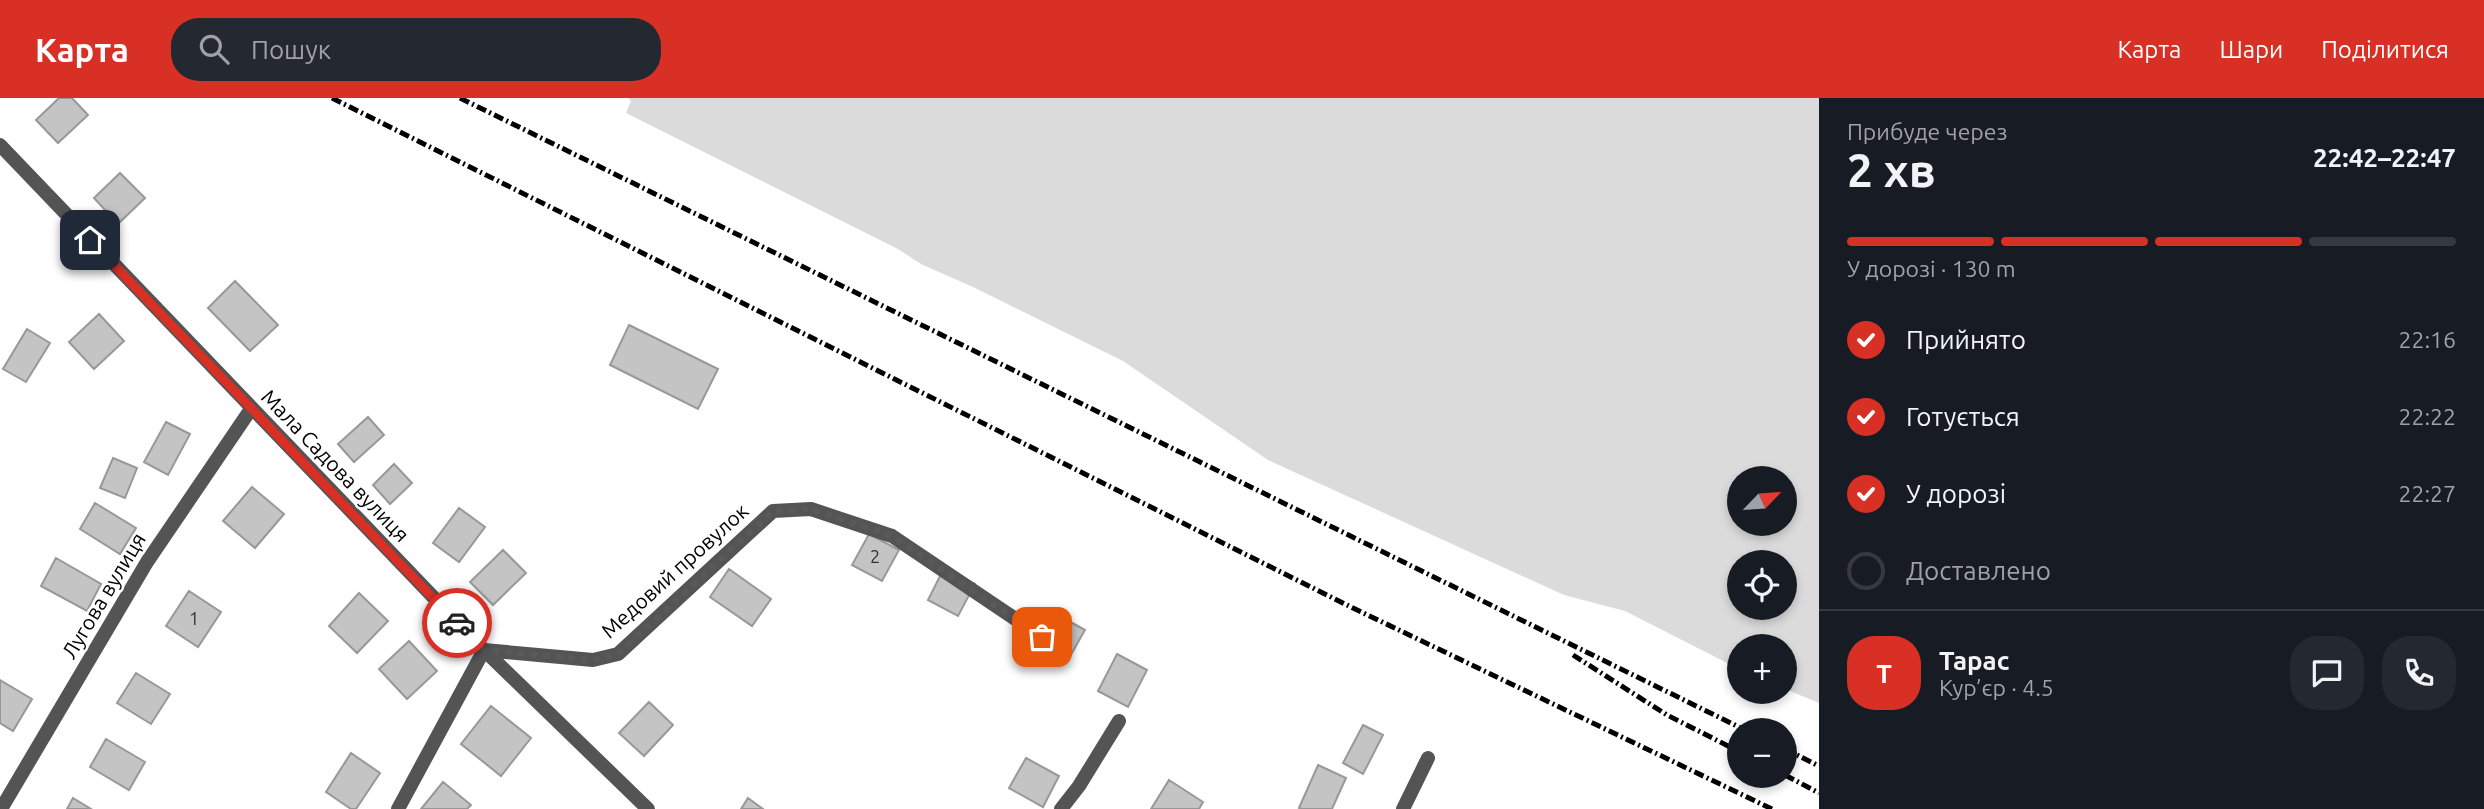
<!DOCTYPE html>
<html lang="uk">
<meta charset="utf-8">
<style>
:root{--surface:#171b24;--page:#242831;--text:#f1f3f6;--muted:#9ea1a6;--line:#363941;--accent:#d93025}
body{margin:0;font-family:Ubuntu,sans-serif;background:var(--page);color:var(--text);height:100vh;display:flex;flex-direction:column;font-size:26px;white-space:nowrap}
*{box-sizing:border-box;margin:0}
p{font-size:23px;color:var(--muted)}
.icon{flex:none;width:38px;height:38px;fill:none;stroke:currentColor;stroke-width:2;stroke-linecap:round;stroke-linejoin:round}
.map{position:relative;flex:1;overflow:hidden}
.side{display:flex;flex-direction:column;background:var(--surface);width:665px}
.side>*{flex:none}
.needle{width:46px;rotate:65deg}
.controls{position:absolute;left:1727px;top:368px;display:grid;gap:14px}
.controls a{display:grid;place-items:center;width:70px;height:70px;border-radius:50%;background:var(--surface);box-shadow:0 4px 10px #0003;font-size:35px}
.pin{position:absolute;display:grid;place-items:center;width:60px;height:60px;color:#fff;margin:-30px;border-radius:14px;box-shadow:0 4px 10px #0006}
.courier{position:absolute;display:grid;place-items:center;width:70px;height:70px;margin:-35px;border:5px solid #d93025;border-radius:50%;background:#fff;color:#222;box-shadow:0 2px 9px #0007}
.summary em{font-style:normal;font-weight:700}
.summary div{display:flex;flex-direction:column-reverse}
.summary{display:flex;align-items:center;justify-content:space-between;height:119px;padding:0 28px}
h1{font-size:46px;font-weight:700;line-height:52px}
.bar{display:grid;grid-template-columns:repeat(4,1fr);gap:10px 7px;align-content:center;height:84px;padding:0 28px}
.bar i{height:9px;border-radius:5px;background:var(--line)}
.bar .selected{background:var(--accent)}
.bar p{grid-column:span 4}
.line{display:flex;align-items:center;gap:18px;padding:0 28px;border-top:2px solid var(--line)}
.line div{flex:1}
.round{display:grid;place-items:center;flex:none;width:74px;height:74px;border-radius:28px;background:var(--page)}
ol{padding:0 28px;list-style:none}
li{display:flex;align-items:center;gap:21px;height:77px}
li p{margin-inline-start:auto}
li .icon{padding:7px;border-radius:50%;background:var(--accent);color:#fff;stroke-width:4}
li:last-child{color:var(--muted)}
li i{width:38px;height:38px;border:4px solid var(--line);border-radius:50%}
header{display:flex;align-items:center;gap:42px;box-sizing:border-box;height:98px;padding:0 35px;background:var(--accent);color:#fff}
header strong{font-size:33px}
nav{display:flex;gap:38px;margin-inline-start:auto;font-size:24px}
.search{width:490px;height:63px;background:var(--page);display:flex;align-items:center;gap:18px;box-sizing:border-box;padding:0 24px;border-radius:28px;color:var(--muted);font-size:26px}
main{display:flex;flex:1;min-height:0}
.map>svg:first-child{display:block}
.green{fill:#dbdbdb;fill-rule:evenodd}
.building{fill:#c4c4c4;stroke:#989898;stroke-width:2}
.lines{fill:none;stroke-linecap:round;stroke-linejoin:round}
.minor{stroke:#545454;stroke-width:14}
.rail{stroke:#000;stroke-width:5;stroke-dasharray:10 3.5 2 3.5;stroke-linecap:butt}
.done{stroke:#595959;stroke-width:7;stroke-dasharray:0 12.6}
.route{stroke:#d93025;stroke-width:9}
.labels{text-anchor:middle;stroke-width:5;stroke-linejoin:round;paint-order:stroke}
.number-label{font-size:18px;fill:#313131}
.street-label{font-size:21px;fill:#000;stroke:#fff}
</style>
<header>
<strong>Карта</strong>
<div class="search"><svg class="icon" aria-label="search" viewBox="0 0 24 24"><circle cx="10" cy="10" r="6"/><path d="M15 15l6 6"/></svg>Пошук</div>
<nav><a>Карта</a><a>Шари</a><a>Поділитися</a></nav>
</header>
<main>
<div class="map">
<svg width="1819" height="711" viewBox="0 0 1819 711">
<rect width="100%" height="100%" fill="#fff"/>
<path class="green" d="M628,0H1819V605L1785,591V548H1740L1739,571L1625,513L1564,497L1268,362L1123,263L973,189L921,166L898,151L626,15L631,3ZM1740,380H1785V425H1740ZM1740,464H1785V509H1740Z"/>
<path class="building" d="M59,0H72L88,17L58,45L36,22Z
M120,75L145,100L118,126L94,100Z
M235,183L278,227L250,253L208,210Z
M99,216L124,243L94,271L69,244Z
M629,227L718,271L698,311L610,267Z
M27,231L50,245L26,284L3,271Z
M368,319L384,337L354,364L338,346Z
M166,324L190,336L168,377L144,364Z
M113,360L137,370L125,400L100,390Z
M394,366L412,385L390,406L373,387Z
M252,389L284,416L255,450L223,423Z
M95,405L136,430L120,456L80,431Z
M459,410L485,429L459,464L433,445Z
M869,436L899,452L882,483L852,467Z
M503,452L526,475L493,507L470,484Z
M56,460L101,486L87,513L41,488Z
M944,470L975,486L958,518L928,502Z
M729,471L771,501L752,528L710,499Z
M189,493L221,514L198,549L166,528Z
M359,495L388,523L357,555L329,528Z
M1065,521L1085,532L1068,562L1048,552Z
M409,543L437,573L407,601L379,571Z
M1117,556L1147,572L1128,609L1098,593Z
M136,575L170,596L151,626L117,605Z
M0,582L32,601L13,633L0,625Z
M649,604L673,627L644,658L619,635Z
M491,608L531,640L501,678L461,646Z
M1363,627L1383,637L1363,676L1343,665Z
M106,641L145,664L129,692L90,669Z
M351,655L380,675L356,711H351L326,694Z
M1026,660L1059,678L1043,709L1009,690Z
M1318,667L1346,680L1332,711H1302L1299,710Z
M1169,682L1203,704L1199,711H1151Z
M443,684L471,707L467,711H421Z
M73,700L91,711H67Z
M748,700L763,711H741Z"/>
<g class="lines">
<path class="minor" d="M0,47L484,552L648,711
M1,711L147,464L251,311
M398,711L484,552L593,562L618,556L773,413L811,411L892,438L1063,553
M1061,711L1079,688L1119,623
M1403,711L1428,660"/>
<path class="rail" d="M332,0L1353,510L1772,711
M460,0L1745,632
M1573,557L1667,617L1740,654
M1785,651L1819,668
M1785,677L1819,695"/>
</g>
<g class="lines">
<path class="done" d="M457,525L484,552L593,562L618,556L773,413L811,411L892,438L1042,539"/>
<path class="route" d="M90,142L457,525"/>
</g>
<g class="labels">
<g class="number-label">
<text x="875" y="465">2</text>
<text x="194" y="527">1</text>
</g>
<g class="street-label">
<text transform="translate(335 368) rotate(46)" y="7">Мала Садова вулиця</text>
<text transform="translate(675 473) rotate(-42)" y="7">Медовий провулок</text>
<text transform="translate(104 498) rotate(-59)" y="7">Лугова вулиця</text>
</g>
</g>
</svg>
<div class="controls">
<a><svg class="needle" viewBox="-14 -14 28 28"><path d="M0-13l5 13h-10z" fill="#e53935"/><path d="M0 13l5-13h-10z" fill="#9ea1a6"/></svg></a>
<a><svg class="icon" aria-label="locate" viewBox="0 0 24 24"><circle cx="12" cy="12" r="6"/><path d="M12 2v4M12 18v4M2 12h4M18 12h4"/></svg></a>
<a>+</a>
<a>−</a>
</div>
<div class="pin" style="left:1042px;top:539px;background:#ea580c"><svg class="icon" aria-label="bag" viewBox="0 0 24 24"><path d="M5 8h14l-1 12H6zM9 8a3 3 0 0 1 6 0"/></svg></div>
<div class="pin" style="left:90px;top:142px;background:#1f2937"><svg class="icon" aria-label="home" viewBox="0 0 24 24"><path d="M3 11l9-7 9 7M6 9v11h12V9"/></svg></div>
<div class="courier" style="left:457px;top:525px"><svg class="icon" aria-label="car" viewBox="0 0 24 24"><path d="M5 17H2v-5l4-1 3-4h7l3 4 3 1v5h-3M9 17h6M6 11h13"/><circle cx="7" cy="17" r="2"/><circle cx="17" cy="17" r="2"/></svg></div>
</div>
<section class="side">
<div class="summary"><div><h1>2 хв</h1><p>Прибуде через</p></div><em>22:42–22:47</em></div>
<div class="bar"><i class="selected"></i><i class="selected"></i><i class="selected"></i><i></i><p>У дорозі · 130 m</p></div>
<ol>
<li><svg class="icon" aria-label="check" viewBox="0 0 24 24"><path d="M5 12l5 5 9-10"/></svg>Прийнято<p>22:16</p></li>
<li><svg class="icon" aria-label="check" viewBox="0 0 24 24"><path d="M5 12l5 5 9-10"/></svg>Готується<p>22:22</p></li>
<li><svg class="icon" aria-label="check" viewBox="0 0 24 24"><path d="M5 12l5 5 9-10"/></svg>У дорозі<p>22:27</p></li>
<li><i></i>Доставлено</li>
</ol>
<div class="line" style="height:126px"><b class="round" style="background:var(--accent);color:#fff">Т</b><div><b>Тарас</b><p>Кур’єр · 4.5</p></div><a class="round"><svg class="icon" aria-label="chat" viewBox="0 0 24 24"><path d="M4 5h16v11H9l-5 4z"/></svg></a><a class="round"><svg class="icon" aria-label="phone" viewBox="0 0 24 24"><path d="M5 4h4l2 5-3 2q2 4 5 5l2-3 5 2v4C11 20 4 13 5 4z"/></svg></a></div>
</section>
</main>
